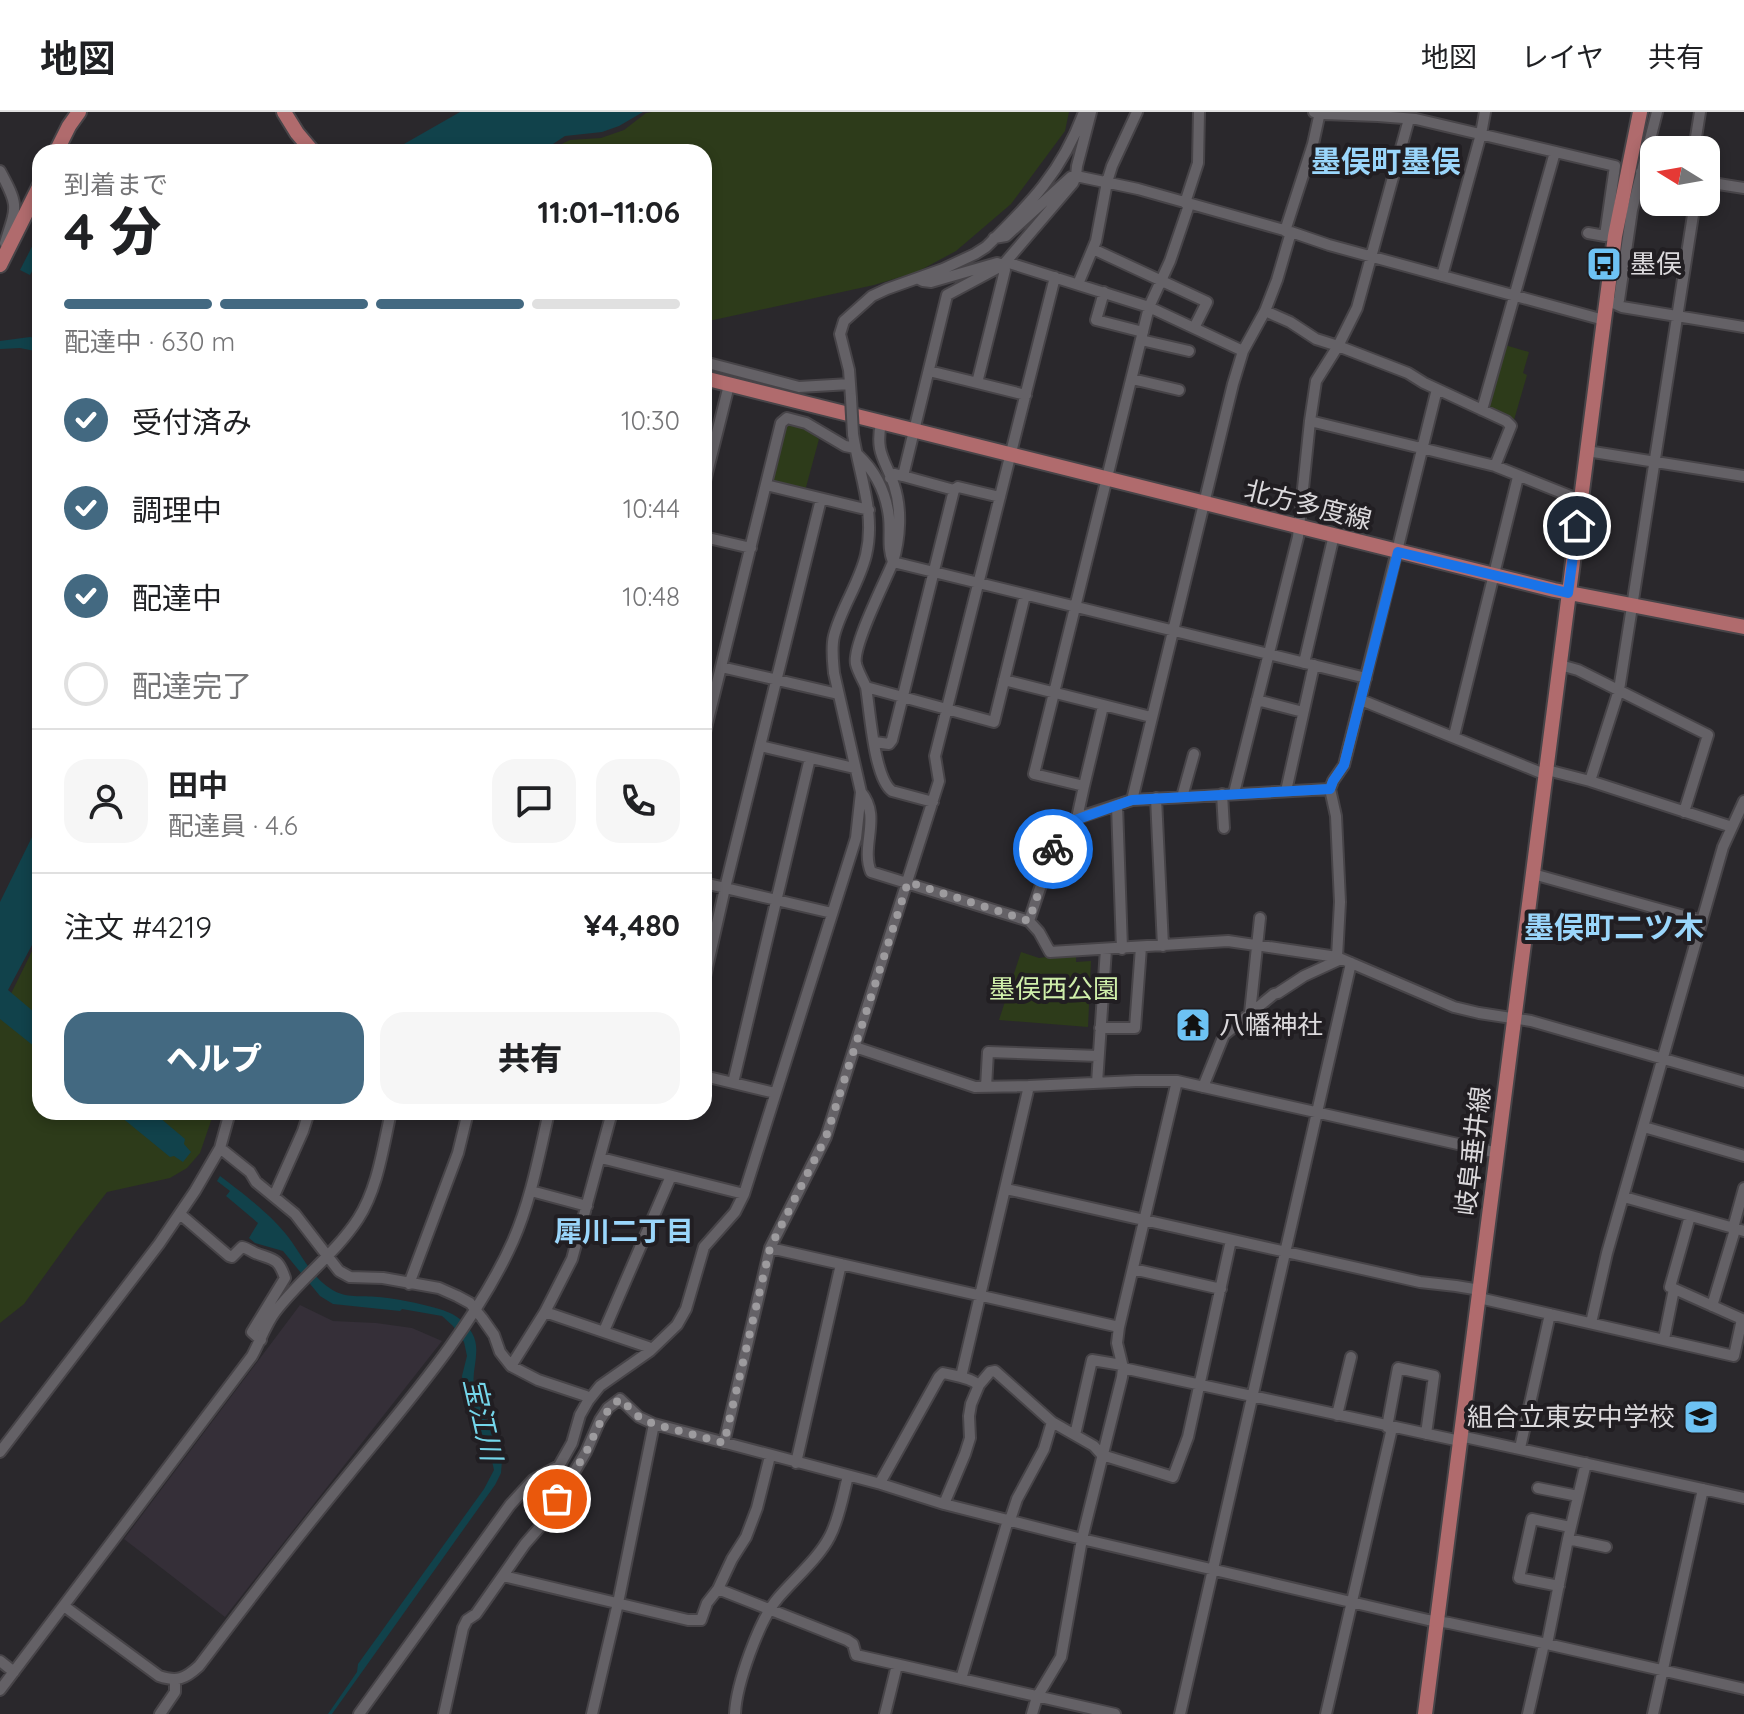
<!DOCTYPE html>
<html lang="ja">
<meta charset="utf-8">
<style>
:root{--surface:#fff;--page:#f6f6f6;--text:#202124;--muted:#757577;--line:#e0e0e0;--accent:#436981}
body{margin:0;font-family:Quicksand,"Noto Sans JP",sans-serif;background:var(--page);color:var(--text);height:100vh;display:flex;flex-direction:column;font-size:30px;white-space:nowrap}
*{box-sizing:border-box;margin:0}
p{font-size:26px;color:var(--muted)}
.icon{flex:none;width:44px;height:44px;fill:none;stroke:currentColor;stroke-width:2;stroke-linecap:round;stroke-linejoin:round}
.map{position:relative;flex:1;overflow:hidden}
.details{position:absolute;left:32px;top:32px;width:680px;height:976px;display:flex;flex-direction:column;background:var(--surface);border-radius:24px;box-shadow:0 4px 12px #0003}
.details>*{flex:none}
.needle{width:52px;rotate:281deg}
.fabs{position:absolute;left:1640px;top:24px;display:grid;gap:16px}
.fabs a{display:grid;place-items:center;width:80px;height:80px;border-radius:16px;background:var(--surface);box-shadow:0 4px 12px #0003;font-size:40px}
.pin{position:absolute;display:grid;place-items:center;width:68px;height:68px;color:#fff;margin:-34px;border:4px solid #fff;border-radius:50%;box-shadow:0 2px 8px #0007}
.courier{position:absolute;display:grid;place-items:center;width:80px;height:80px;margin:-40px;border:6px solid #1a73e8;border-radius:50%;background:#fff;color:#222;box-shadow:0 2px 10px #0007}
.head em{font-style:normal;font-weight:800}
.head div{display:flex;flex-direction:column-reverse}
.head{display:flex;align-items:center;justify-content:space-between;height:136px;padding:0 32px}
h1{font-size:52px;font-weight:800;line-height:60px}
.bar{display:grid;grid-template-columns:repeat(4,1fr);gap:12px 8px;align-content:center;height:96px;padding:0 32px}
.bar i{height:10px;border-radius:6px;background:var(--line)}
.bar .selected{background:var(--accent)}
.bar p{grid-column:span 4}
.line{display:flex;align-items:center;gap:20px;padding:0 32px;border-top:2px solid var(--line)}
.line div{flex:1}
.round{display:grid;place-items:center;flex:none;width:84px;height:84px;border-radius:24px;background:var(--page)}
ol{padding:0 32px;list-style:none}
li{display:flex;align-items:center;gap:24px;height:88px}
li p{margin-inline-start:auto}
li .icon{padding:8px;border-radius:50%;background:var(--accent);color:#fff;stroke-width:4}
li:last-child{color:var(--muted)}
li i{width:44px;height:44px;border:4px solid var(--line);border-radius:50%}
.cta{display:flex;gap:16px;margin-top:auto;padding:16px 32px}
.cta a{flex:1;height:92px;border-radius:24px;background:var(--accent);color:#fff;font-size:32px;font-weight:800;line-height:92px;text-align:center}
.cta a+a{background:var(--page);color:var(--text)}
header{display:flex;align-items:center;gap:48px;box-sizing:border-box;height:112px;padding:0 40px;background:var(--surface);border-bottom:2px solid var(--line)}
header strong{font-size:38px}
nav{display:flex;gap:44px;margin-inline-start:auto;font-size:28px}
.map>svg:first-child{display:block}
.built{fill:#352f38}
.green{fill:#2d3b1a}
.water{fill:#11424b}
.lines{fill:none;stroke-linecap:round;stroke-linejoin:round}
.minor-casing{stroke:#474448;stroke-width:14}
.major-casing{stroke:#474448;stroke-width:18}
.minor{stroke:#646166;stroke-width:10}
.major{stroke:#b06b6d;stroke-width:14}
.minor-bridge-casing{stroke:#474448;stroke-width:14;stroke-linecap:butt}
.minor-bridge{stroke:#646166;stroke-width:10}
.done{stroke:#9d9b9e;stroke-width:8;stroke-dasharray:0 14.4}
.route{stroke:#1a73e8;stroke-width:10}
.labels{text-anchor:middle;stroke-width:8;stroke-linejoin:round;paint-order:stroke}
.poi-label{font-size:26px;fill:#dbd9dc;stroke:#211e22;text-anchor:start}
.street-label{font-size:26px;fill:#dbd9dc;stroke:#211e22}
.park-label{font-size:26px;fill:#cfefaa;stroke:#211e22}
.neighbourhood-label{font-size:28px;font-weight:bold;fill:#9ad6fb;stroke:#211e22}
.water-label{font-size:28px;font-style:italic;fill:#74d6ea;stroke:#211e22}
.quarter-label{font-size:30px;font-weight:bold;fill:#9ad6fb;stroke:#211e22}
</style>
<header>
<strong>地図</strong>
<nav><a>地図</a><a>レイヤ</a><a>共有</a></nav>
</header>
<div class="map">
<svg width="1744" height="1602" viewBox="0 0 1744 1602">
<rect width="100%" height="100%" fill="#2a282c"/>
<path class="built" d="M300,1193L333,1209L376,1211L412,1216L442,1229L225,1505L124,1427Z"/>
<path class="green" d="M652,0H1069L1065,19L1011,92L956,139L917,160L874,173L704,210V40H545L570,28L601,26L624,18L646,1Z
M1505,233L1529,240L1523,261L1527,263L1514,308L1491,297L1488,292Z
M784,311L803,315L819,327L805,379L770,371Z
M40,823V1000H214L200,1041L187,1056L170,1066L107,1080L76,1120L24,1192L0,1211V904Z
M1021,840L1039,846L1076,841V850L1091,849L1088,915L999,908Z"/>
<path class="water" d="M460,0H643L619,14L602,20L565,24L541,40H390Z
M40,119V145L30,163L20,158Z
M30,225L40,227V240L20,236L0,237V229Z
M40,703V818L8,878L40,905V939L0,907V790L32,725Z
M115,1000H153L185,1027L184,1032L191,1040L183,1050L174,1044L170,1045Z
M220,1064C240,1079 270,1102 285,1121C300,1139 310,1164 331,1177C346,1187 362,1183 378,1185C395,1186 435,1194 450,1201C458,1204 468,1214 472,1221C482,1238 471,1258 474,1275L502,1348L501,1361L495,1373L332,1602H328L357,1560L358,1552L484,1377L494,1358L492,1349L463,1272L462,1264L467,1244L464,1230L453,1214L442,1204L402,1197L400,1199L333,1192L320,1184L283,1139L255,1131L249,1126L258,1111L226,1084L230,1079L217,1069Z"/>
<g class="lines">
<defs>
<path id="minor" d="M1314,0L1324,2L1378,4L1416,7L1615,54L1605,124L1588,121
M1694,38L1700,0
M0,59C19,94 17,94 5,131
M1641,60L1654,62
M1706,70L1744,76
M1185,91L1198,51L1199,0
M1285,119L1313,32L1320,0
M994,126L1006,124L1071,65L1076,64L1138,77L1291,120L1329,133L1604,208
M1093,137L1207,190L1194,216
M1006,150L1149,195L1170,149L1189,93
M1442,164L1481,22L1485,0
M919,167L923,169L931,170L997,151L1003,153L1005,158L977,271
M1078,172L1096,129L1107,70L1112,54L1137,0
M1104,180L1096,208L1143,220
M1613,191L1622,195L1744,215
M1616,191L1619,188L1632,98L1657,0
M1265,199L1290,210L1316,227L1338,234L1408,261L1424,271L1506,309L1511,314L1495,354
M1141,228L1189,239
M1243,239L1149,195L1034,662L1084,674L1077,706L1132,688L1330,677
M704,250L799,275L850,272
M929,259L1026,283
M1132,267L1179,278
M851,286L849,258L840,222L844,209L872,184L887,177L943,157L975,142L986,135C1030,92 1062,60 1084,0
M1482,298L1555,40
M1310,309L1495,354L1580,388
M1587,339L1744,364
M858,343C875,359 886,381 889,405C891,422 887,434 893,450C900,426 902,397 894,373C885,347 875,341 881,311
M903,364L954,378
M890,366L894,362L903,364L947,183L1003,153L1073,71L1076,64L1077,54L1091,0
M704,373L729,273
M766,373L869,398
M704,425L751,436
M1025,483L994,610L866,575C863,568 858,560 856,552C852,534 885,470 893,450L1366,566
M1304,551L1334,423
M1560,553L1578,558L1708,623L1684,700
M721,555L838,582
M1004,568L1151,605
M866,575C870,599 874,666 892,679L933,690
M1257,588L1303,600
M1361,588L1539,660L1546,661
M704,624L781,311L787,306L806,311L845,334L855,336
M1454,624L1518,365
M875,630L889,632L892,628L954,378L958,375L1000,385
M760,634L854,656
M1547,658L1590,669L1732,715
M1590,669L1619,578L1695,90
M1084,674L1103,594
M1286,679L1314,553
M861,680C882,705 860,734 871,760L1029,809L1039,820L1050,840L1228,829L1337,845L1454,895L1479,901L1531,909L1744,970
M1234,681L1298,425L1310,309L1316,269L1338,234L1357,196L1409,7
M1222,682L1224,716
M1182,685L1194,642
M1156,686L1163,834
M1132,688L1233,272L1243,239L1265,199L1277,168L1291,120
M1117,693L1122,837
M1533,762L1702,809
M704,771L832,801
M1029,809L1061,713L1077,706
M1337,845L1340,790L1336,704L1330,677L1333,669L1344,653L1348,637L1437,277
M704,869L725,776L821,387
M1250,901L1260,806
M1100,916H1135L1141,835
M855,935L975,975L1029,974
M704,964L775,981
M733,971L810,646
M1097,971L1106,837
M986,975L988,940L1098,944
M1203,975L1224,923L1274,882L1278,881L1304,864L1341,847
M1644,1015L1744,1044
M220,1036L250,1060L256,1070L295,1102L339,1159L350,1165L383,1166L439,1176L457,1184L470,1191L482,1206L494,1223L500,1240L511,1254L538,1268L586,1284L588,1289
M601,1046L744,1082
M1006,1077L1420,1170L1456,1174L1480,1178
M531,1079L587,1094
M274,1084L303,1019L309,1000
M1624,1085L1744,1119
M180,1102L229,1144L232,1145L242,1135C247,1136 251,1139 255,1141C273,1148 278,1145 285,1166L252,1220L261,1228
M1690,1104L1670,1175L1744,1208
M770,1136L1119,1215
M1133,1157L1221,1177
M409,1172L458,1041L468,1000
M1479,1186L1734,1244L1742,1207
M1712,1194L1734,1121L1733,1116L1744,1076
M545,1200L648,1235L650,1239
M1591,1211L1607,1141L1723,735L1744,689
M604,1219L671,1064
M1664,1227L1674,1177
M511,1254L545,1200L572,1147L612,1000
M1123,1256L1460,1329
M961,1265L1029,974L1136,969H1177L1498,1041
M1337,1303L1351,1245
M1387,1315L1398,1256L1434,1264L1426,1322
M1075,1323L1092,1248L1122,1253
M1460,1324L1744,1386
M724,1331L770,1136L826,1025L939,669L935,644L1055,165
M1520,1336L1550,1202
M0,1340L159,1132L195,1079L220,1036L230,1000
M796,1351L841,1152
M881,1372V1369L939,1265L943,1261C955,1264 969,1265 979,1273L990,1260L995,1259L1052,1310L1094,1334L1102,1343L1173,1365L1188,1325L1231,1128
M1538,1376L1578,1384
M944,1392L965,1342L970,1326L969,1304L971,1292L979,1273
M1010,1408L1017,1387L1044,1337L1052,1310
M1568,1427L1606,1435
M503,1464L688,1508H701L707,1491L718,1477L847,1528L853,1532L856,1543L1115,1602
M1559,1474L1519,1466L1532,1407L1570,1415
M718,1477L732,1447L746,1425L757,1396L770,1344
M64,1494L159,1564C177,1570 185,1567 199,1554C248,1489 297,1425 349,1362C406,1292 476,1212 513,1129C531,1088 539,1043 549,1000
M1547,1532L1568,1427L1586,1351
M0,1549L14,1560
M961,1567L1008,1408
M0,1578L252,1244C260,1229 266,1212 275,1200C301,1166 335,1142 358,1107C378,1076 383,1035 391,1000
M160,1602L175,1580V1567
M359,1602L510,1393L533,1368L559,1354L572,1331L580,1303L588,1289L600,1274L650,1239L677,1213L686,1197L704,1135L735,1100L744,1082L856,726L861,680L834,561C833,549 831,536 834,524C841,496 859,472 866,443C876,401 859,363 853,322
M444,1602L463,1516L467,1508L476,1502L525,1432L546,1408L586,1340L600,1308L608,1296L620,1287L639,1305L654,1312L881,1372L944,1392L1082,1427L1428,1508L1449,1511L1547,1532L1744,1577
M592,1602L618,1491L654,1312
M735,1602C736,1573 759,1508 778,1486C794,1467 819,1446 830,1424C839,1407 843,1383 848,1364
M885,1602L897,1553
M1032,1602L1037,1585L1061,1545L1082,1427L1122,1265L1123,1256L1117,1231L1119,1215L1177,969
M1180,1602L1351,851
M1326,1602L1392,1316
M1528,1602L1544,1532
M1653,1602L1703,1377"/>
<path id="major" d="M284,0L297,21L313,40
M56,40L69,14L79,0
M0,153L40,73
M704,266L1554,478L1744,515
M1425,1602L1604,208L1615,124L1640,0"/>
</defs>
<use href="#minor" class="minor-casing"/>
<use href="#major" class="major-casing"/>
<use href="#minor" class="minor"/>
<use href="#major" class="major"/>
<defs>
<path id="minor-bridge" d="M851,286L853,322"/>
</defs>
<use href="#minor-bridge" class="minor-bridge-casing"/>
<use href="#minor-bridge" class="minor-bridge"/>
</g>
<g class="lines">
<path class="done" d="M557,1387C566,1372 576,1357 585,1342C597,1320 599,1304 620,1287L639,1305L654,1312L724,1331L770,1136L826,1025L908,770L1029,809L1053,737"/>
<path class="route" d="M1053,737L1061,713L1132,688L1330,677L1333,669L1344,653L1398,440L1568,481L1577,414"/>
</g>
<defs>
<symbol id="bus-square" viewBox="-11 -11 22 22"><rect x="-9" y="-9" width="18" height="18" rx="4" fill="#6dc2f3" stroke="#211e22"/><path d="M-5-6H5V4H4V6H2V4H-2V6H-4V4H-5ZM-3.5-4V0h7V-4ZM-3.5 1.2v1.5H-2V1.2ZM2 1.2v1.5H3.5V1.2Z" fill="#111"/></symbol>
<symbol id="temple-square" viewBox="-11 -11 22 22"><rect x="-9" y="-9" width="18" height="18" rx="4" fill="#6dc2f3" stroke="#211e22"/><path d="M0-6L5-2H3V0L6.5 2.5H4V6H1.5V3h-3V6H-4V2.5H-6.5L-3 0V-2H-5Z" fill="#111"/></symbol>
<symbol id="school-square" viewBox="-11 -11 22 22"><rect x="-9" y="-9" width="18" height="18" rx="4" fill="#6dc2f3" stroke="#211e22"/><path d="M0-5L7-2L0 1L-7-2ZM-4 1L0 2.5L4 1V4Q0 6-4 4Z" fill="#111"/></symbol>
</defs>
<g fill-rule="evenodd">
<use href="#bus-square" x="1584" y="132" width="40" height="40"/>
<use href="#temple-square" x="1173" y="893" width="40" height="40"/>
<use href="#school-square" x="1681" y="1285" width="40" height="40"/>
</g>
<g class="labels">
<g class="poi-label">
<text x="1630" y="161">墨俣</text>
<text x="1219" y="922">八幡神社</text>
<text x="1675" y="1314" text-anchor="end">組合立東安中学校</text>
</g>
<g class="street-label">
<text transform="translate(1308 393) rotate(14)" y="9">北方多度線</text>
<text transform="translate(1473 1039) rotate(-83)" y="9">岐阜垂井線</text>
</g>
<g class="park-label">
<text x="1054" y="886">墨俣西公園</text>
</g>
<g class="neighbourhood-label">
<text x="624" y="1129">犀川二丁目</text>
</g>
<g class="water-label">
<text transform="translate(483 1307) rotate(77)" y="10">宝江川</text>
</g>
<g class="quarter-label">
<text x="1386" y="60">墨俣町墨俣</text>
<text x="1614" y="826">墨俣町二ツ木</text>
</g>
</g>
</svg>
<div class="fabs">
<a><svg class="needle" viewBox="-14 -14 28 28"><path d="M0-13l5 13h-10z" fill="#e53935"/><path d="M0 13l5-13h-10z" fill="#757577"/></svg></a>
</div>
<div class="pin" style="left:557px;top:1387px;background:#ea580c"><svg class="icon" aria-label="bag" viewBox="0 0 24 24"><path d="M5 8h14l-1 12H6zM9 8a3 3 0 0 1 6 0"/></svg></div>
<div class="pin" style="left:1577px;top:414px;background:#1f2937"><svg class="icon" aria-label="home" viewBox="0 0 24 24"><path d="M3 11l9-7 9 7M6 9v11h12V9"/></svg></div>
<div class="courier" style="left:1053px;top:737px"><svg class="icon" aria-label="bike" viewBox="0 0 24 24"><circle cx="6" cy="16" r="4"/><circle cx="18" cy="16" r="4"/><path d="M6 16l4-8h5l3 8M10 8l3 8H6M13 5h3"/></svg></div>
<section class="details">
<div class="head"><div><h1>4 分</h1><p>到着まで</p></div><em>11:01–11:06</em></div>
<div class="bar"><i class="selected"></i><i class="selected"></i><i class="selected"></i><i></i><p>配達中 · 630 m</p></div>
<ol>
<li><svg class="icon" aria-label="check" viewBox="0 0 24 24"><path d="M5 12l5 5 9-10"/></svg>受付済み<p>10:30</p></li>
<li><svg class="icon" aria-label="check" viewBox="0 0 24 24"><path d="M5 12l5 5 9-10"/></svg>調理中<p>10:44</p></li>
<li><svg class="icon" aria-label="check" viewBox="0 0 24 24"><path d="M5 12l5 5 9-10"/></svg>配達中<p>10:48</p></li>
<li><i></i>配達完了</li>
</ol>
<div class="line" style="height:144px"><a class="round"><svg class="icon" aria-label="person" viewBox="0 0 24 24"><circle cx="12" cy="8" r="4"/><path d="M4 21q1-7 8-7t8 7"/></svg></a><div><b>田中</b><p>配達員 · 4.6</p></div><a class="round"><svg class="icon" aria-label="chat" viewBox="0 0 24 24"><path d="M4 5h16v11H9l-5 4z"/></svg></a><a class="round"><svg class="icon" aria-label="phone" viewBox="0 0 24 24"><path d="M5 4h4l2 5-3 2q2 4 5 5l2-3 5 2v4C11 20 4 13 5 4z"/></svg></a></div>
<div class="line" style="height:104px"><div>注文 #4219</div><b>¥4,480</b></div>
<div class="cta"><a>ヘルプ</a><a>共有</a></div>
</section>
</div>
